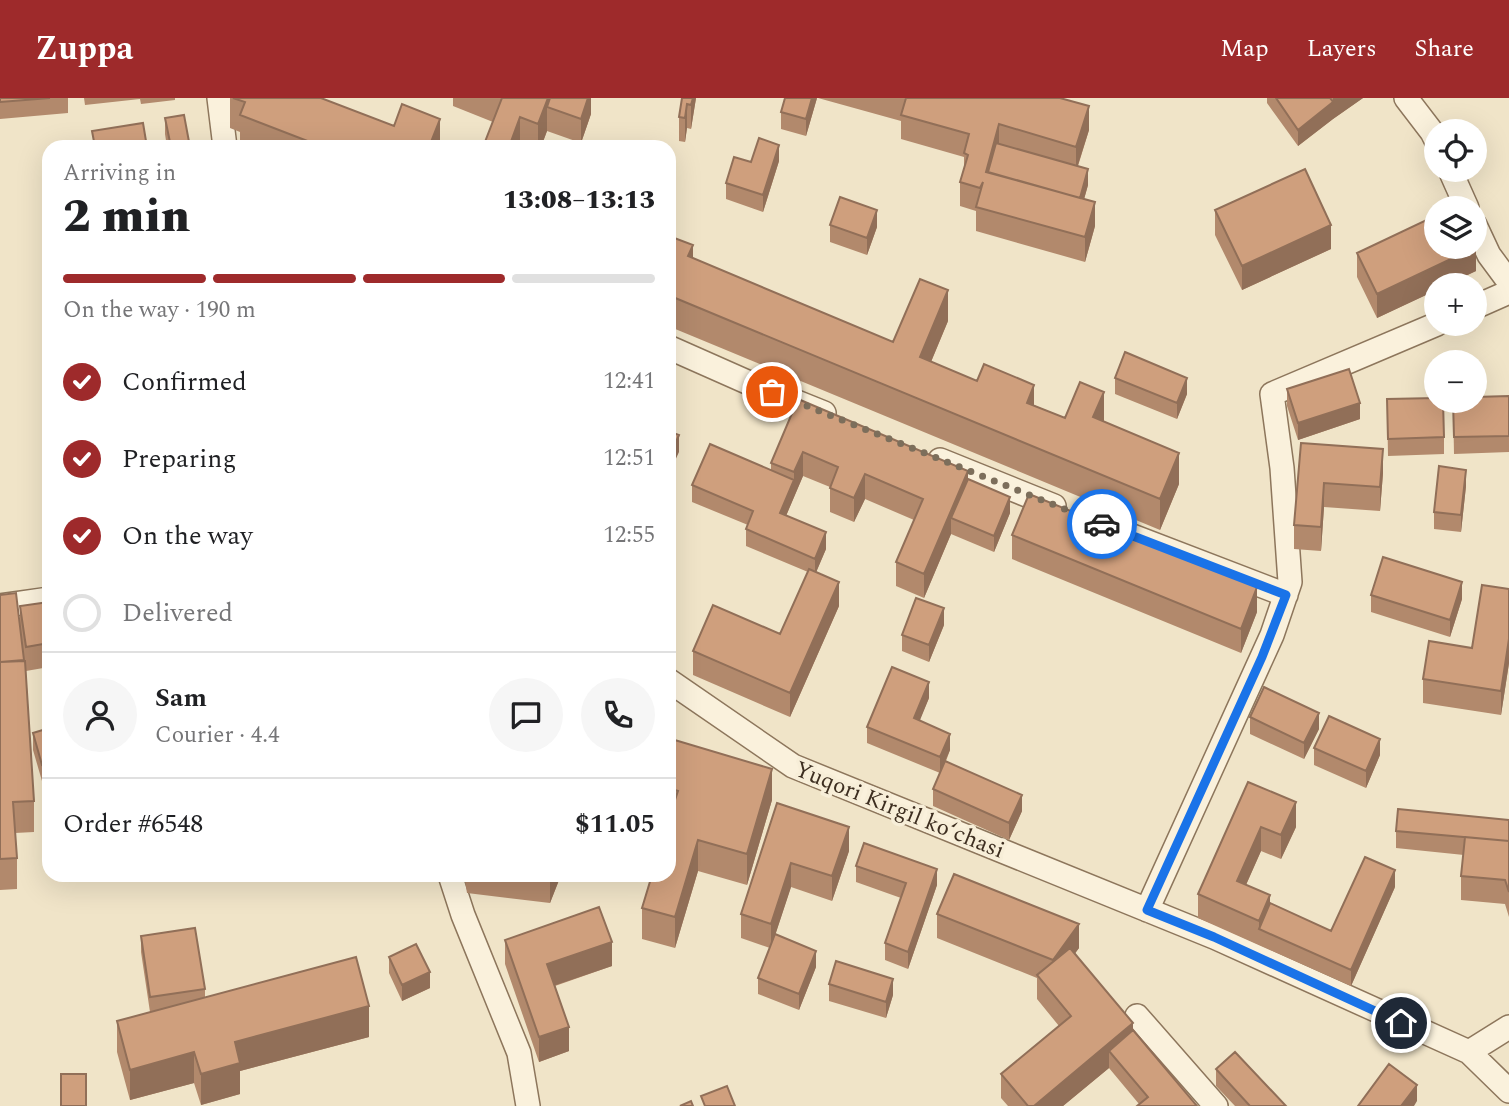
<!DOCTYPE html>
<meta charset="utf-8">
<style>
:root{--surface:#fff;--page:#f6f6f6;--text:#202124;--muted:#757577;--line:#e0e0e0;--accent:#9e2a2b}
body{margin:0;font-family:Spectral,serif;background:var(--page);color:var(--text);height:100vh;display:flex;flex-direction:column;font-size:26px;white-space:nowrap}
*{box-sizing:border-box;margin:0}
p{font-size:23px;color:var(--muted)}
.icon{flex:none;width:38px;height:38px;fill:none;stroke:currentColor;stroke-width:2;stroke-linecap:round;stroke-linejoin:round}
.map{position:relative;flex:1;overflow:hidden}
.panel{position:absolute;left:42px;top:42px;width:634px;height:742px;display:flex;flex-direction:column;background:var(--surface);border-radius:21px;box-shadow:0 7px 28px #0002}
.panel>*{flex:none}
.tools{position:absolute;left:1424px;top:21px;display:grid;gap:14px}
.tools a{display:grid;place-items:center;width:63px;height:63px;border-radius:50%;background:var(--surface);box-shadow:0 7px 28px #0002;font-size:35px}
.pin{position:absolute;display:grid;place-items:center;width:60px;height:60px;color:#fff;margin:-30px;border:4px solid #fff;border-radius:50%;box-shadow:0 2px 7px #0007}
.courier{position:absolute;display:grid;place-items:center;width:70px;height:70px;margin:-35px;border:5px solid #1a73e8;border-radius:50%;background:#fff;color:#222;box-shadow:0 2px 9px #0007}
.overview em{font-style:normal;font-weight:800}
.overview div{display:flex;flex-direction:column-reverse}
.overview{display:flex;align-items:center;justify-content:space-between;height:119px;padding:0 21px}
h1{font-size:46px;font-weight:800;line-height:52px}
.bar{display:grid;grid-template-columns:repeat(4,1fr);gap:10px 7px;align-content:center;height:84px;padding:0 21px}
.bar i{height:9px;border-radius:5px;background:var(--line)}
.bar .selected{background:var(--accent)}
.bar p{grid-column:span 4}
.line{display:flex;align-items:center;gap:18px;padding:0 21px;border-top:2px solid var(--line)}
.line div{flex:1}
.round{display:grid;place-items:center;flex:none;width:74px;height:74px;border-radius:37px;background:var(--page)}
ol{padding:0 21px;list-style:none}
li{display:flex;align-items:center;gap:21px;height:77px}
li p{margin-inline-start:auto}
li .icon{padding:7px;border-radius:50%;background:var(--accent);color:#fff;stroke-width:4}
li:last-child{color:var(--muted)}
li i{width:38px;height:38px;border:4px solid var(--line);border-radius:50%}
header{display:flex;align-items:center;gap:42px;box-sizing:border-box;height:98px;padding:0 35px;background:var(--accent);color:#fff}
header strong{font-size:33px}
nav{display:flex;gap:38px;margin-inline-start:auto;font-size:24px}
.map>svg:first-child{display:block}
.lines{fill:none;stroke-linecap:round;stroke-linejoin:round}
.street-casing{stroke:#8d765c;stroke-width:26}
.street{stroke:#faf1dc;stroke-width:23}
.wall{fill:#b2896c}
.shaded-wall{fill:#916f58}
.building{fill:#cf9f7d;stroke:#916f58;stroke-width:2}
.done{stroke:#7c6e5b;stroke-width:7;stroke-dasharray:0 12.6}
.route{stroke:#1a73e8;stroke-width:9}
.labels{text-anchor:middle;stroke-width:7;stroke-linejoin:round;paint-order:stroke}
.street-label{font-size:23px;fill:#3d2e20;stroke:#f7eed8}
</style>
<header>
<strong>Zuppa</strong>
<nav><a>Map</a><a>Layers</a><a>Share</a></nav>
</header>
<div class="map">
<svg width="1509" height="1008" viewBox="0 0 1509 1008">
<rect width="100%" height="100%" fill="#f0e4c8"/>
<g class="lines">
<defs>
<path id="street" d="M219,0L225,49
M1406,0L1432,34L1437,44
M1450,72L1467,110
M1475,127L1489,157L1509,184
M1475,209L1509,194
M668,249L747,284L824,315
M940,362L1054,408
M1106,428L1286,497
M0,508L49,501
M668,582L793,668L1214,839L1469,954
M450,777L463,817L519,955L528,1008
M1147,812L1272,537L1290,484L1282,370L1272,296L1437,226
M1137,918L1216,1008
M1509,929L1469,954L1509,993"/>
</defs>
<use href="#street" class="street-casing"/>
<use href="#street" class="street"/>
</g>
<path class="wall" d="M0,0H68V15L0,21Z
M84,0H175V2L141,6L140,1L85,7Z
M230,0H321L440,49H242L240,48V34L230,30Z
M453,0H591V16L581,45L547,33L541,49H483L493,24L453,8Z
M682,0H696L691,31L687,30L685,44L679,43V19Z
M817,0L806,38L781,31V14Z
M818,0H1060L1089,32L1078,68L1088,87L1084,101L1095,128L1085,164L976,133V113L960,108V84L964,71V59L901,41V23Z
M1267,0H1363L1333,21L1298,48L1267,5Z
M165,20L190,49H167L165,36Z
M779,63L763,114L726,101V85L751,64Z
M1215,112L1331,151L1242,192L1215,137Z
M830,127L877,129L867,157L830,144Z
M668,140L693,160L893,244L948,223L931,264L1065,320L1104,323L1179,386L1160,432L668,228Z
M1357,155L1476,173L1377,220L1357,179Z
M1115,280L1187,296L1177,321L1115,296Z
M1287,291L1360,321L1298,342L1287,308Z
M1509,298V354L1454,356L1453,303Z
M798,301L968,381L1010,415L994,454L951,436L924,500L896,488V464L914,422L865,401L854,424L830,414V389L803,378L786,418L826,451L816,474L839,508L790,619L693,577V553L780,536L808,474L746,448V431L748,427L692,404V387L771,372V365Z
M1387,301L1444,339V356L1388,358Z
M1301,345L1383,375L1380,413L1324,409L1321,453L1294,451V427Z
M1466,388L1461,434L1434,431V414Z
M1012,437L1257,514L1241,555L1012,461Z
M1509,491V565L1501,617L1423,605V581L1472,550Z
M0,497L20,528V508L49,504V569L26,573L34,703V734L15,735L17,760V791L0,792Z
M1371,497L1462,501L1450,539L1371,514Z
M944,527L929,564L902,553V537Z
M929,600L919,623L950,652L946,663L1022,713L1009,742L933,708V691L940,675L867,645V629Z
M1250,619L1319,631L1304,661L1250,636Z
M49,630V681L42,683L33,652V635Z
M668,640L772,702L747,787L698,773L675,850L642,841V810L669,721Z
M1314,650L1380,657L1366,690L1314,667Z
M1248,684L1296,729L1281,761L1261,753L1246,787L1270,805L1331,833L1395,789L1351,888L1198,820V796Z
M777,705L849,753L832,803L791,789L775,837L816,869L799,912L758,896V880L770,850L741,840V816Z
M1509,722V819L1505,806L1461,802V778L1464,757L1396,750V733Z
M856,768L937,787L908,871L885,862V845L901,800L856,784Z
M464,777H561L550,805L467,795Z
M937,816L1079,850L1075,855L1133,932L1197,1008L1139,1006L1109,970L1063,1008H1008L1001,1000V976L1059,928L1037,901V880L937,840Z
M141,838L205,891V899L369,939L240,973V996L201,1007L194,985L130,1002L117,954V923L150,914L141,854Z
M505,842L612,868L555,888L569,953L539,964L505,866Z
M389,859L430,890L402,903L389,875Z
M829,886L893,897L886,920L829,903Z
M1216,971L1286,1008H1235L1216,988Z"/>
<path class="shaded-wall" d="M548,0H550V10L547,9V33L541,49H538V26Z
M588,0H591V16L581,45V21Z
M693,0H696L691,31V7Z
M812,0H817L806,38V21Z
M1333,0H1363L1333,21L1298,48V32L1333,4Z
M687,6V30L685,44V20Z
M1089,8V32L1076,73V49Z
M520,19V49H509Z
M440,21V49H429Z
M999,26V50L990,82L986,74Z
M779,47V63L763,114V97Z
M1088,71V87L1078,123V107Z
M1095,104V128L1085,164V139Z
M877,112V129L867,157V140Z
M1331,127V151L1242,192V168Z
M693,147V178L688,158Z
M1476,149V173L1446,187H1437V192L1377,220V196Z
M948,192V223L920,290V259Z
M1187,280V296L1177,321V305Z
M1034,287V318L1027,305Z
M1104,294V325L1093,319Z
M1360,305V321L1298,342V325Z
M679,337V354L668,378V362Z
M1383,351V375L1380,413V389Z
M803,354V378L780,432V415L794,382V374Z
M1179,355V386L1160,432V401Z
M1466,372V388L1461,434V417Z
M968,373V397L951,420V436L924,500V476Z
M865,376V401L854,424V400Z
M1324,385V409L1321,453V429Z
M1010,399V415L994,454V438Z
M826,434V451L815,477V461Z
M839,484V508L790,619V595Z
M1462,484V501L1450,539V522Z
M1257,489V514L1241,555V531Z
M944,510V527L929,564V547Z
M1509,541V565L1501,617V593Z
M929,584V600L914,637V620Z
M1319,615V631L1304,661V645Z
M950,636V652L940,675V659Z
M1380,641V657L1366,690V673Z
M49,665V681L42,683V667Z
M772,671V702L747,787V756Z
M1022,697V713L1009,742V725Z
M1296,704V729L1281,761V737Z
M849,729V753L832,803V778Z
M1261,729V753L1237,807V783Z
M698,742V773L675,850V819Z
M791,765V789L771,850V826Z
M937,771V787L908,871V854Z
M1395,772V789L1351,888V872Z
M552,777H561L550,805V781Z
M1270,797V822L1259,831V823Z
M1079,826V850L1053,886V862Z
M612,844V868L547,890V866Z
M816,853V869L799,912V896Z
M430,874V890L402,903V887Z
M893,881V897L886,920V904Z
M369,908V939L240,973V996L201,1007V976L235,944Z
M1133,925V949L1109,953V970L1063,1008H1034Z
M569,929V953L539,964V939Z
M194,954V985L130,1002V972Z
M1417,987V1003L1414,1008H1401Z"/>
<path class="building" d="M0,0H50L0,4Z
M233,0H321L394,28L402,6L440,21L429,49H323L240,17L245,4Z
M502,0H548L538,26L520,19L509,49H483Z
M550,0H588L581,21L547,9Z
M682,0H693L691,7L687,6L685,20L679,19Z
M785,0H812L806,21L781,14Z
M905,0H1060L1089,8L1076,49L999,26L986,74L1095,104L1085,139L976,109L983,84L980,90L960,84L968,57L964,55L969,36L901,17L906,0Z
M1276,0H1330L1333,4L1298,32Z
M184,17L190,49H171L165,20Z
M143,25L147,49H95L92,33Z
M759,40L779,47L763,97L726,85L734,59L751,64Z
M996,45L1088,71L1080,100L988,74Z
M1305,71L1331,127L1242,168L1215,112Z
M840,99L877,112L867,140L830,127Z
M1437,117V149H1475V146L1476,149L1377,196L1357,155Z
M669,138L693,147L688,158L893,244L920,181L948,192L920,259L977,283L984,266L1034,287L1027,305L1065,320L1080,284L1104,294L1093,319L1179,355L1160,401L668,197Z
M1125,254L1187,280L1177,305L1115,280Z
M1349,271L1360,305L1298,325L1287,291Z
M1509,298V338L1454,339L1453,303H1475V299Z
M1437,300V303H1443L1444,339L1388,341L1387,301Z
M798,301L968,373L924,476L896,464L923,401L865,376L854,400L830,390L838,369L803,354L794,374L771,365Z
M668,333L679,337L668,362Z
M1301,345L1383,351L1380,389L1324,385L1321,429L1294,427Z
M710,346L794,382L780,415L826,434L815,461L746,431L753,413L692,387Z
M1439,368L1466,372L1461,417L1434,414Z
M968,381L1010,399L994,438L951,420Z
M1029,396L1257,489L1241,531L1012,437Z
M1383,459L1462,484L1450,522L1371,497Z
M809,471L839,484L790,595L693,553L713,507L780,536Z
M1482,487L1509,491V541L1501,593L1423,581L1429,543L1472,550Z
M16,495L24,562L0,564V497Z
M916,500L944,510L929,547L902,537Z
M49,504V545L26,549L20,508Z
M25,563L34,703L13,704L17,760L0,761V564Z
M892,569L929,584L914,620L950,636L940,659L867,629Z
M1264,589L1319,615L1304,645L1250,619Z
M1329,618L1380,641L1366,673L1314,650Z
M49,630V665L42,667L33,635Z
M668,640L772,671L747,756L698,742L675,819L642,810L652,777H668V723L678,693L668,690Z
M945,663L1022,697L1009,725L933,691Z
M1248,684L1296,704L1281,737L1261,729L1237,783L1270,797L1259,823L1198,796Z
M777,705L849,729L832,778L791,765L771,826L741,816Z
M1398,711L1509,722V743L1396,733Z
M1465,739L1509,743V794L1505,782L1461,778Z
M864,745L937,771L908,854L885,845L906,785L856,768Z
M1365,759L1395,772L1351,872L1259,831L1270,805L1331,833Z
M954,776L1079,826L1053,862L937,816Z
M518,777H552L550,781Z
M599,809L612,844L547,866L569,929L539,939L505,842Z
M195,830L205,891L150,899L141,838Z
M775,836L816,853L799,896L758,880Z
M416,846L430,874L402,887L389,859Z
M1070,850L1133,925L1034,1008H1028L1001,976L1071,918L1037,877Z
M356,859L369,908L235,944L240,965L201,976L194,954L130,972L117,923Z
M836,863L893,881L886,904L829,886Z
M1133,932L1197,1008H1137L1148,999L1109,953Z
M1235,954L1286,1008H1250L1216,971Z
M1389,966L1417,987L1401,1008H1358Z
M61,976H86V1008H61Z
M727,988L735,1008H705L701,998Z
M691,1003L693,1008H680Z"/>
<g class="lines">
<path class="done" d="M772,294L1102,426"/>
<path class="route" d="M1102,426L1286,497L1262,559L1147,812L1214,839L1401,925"/>
</g>
<g class="labels">
<g class="street-label">
<text transform="translate(900 711) rotate(22)" y="8">Yuqori Kirgil koʻchasi</text>
</g>
</g>
</svg>
<div class="tools">
<a><svg class="icon" aria-label="locate" viewBox="0 0 24 24"><circle cx="12" cy="12" r="6"/><path d="M12 2v4M12 18v4M2 12h4M18 12h4"/></svg></a>
<a><svg class="icon" aria-label="layers" viewBox="0 0 24 24"><path d="M12 4l9 5-9 5-9-5zM3 14l9 5 9-5"/></svg></a>
<a>+</a>
<a>−</a>
</div>
<div class="pin" style="left:772px;top:294px;background:#ea580c"><svg class="icon" aria-label="bag" viewBox="0 0 24 24"><path d="M5 8h14l-1 12H6zM9 8a3 3 0 0 1 6 0"/></svg></div>
<div class="pin" style="left:1401px;top:925px;background:#1f2937"><svg class="icon" aria-label="home" viewBox="0 0 24 24"><path d="M3 11l9-7 9 7M6 9v11h12V9"/></svg></div>
<div class="courier" style="left:1102px;top:426px"><svg class="icon" aria-label="car" viewBox="0 0 24 24"><path d="M5 17H2v-5l4-1 3-4h7l3 4 3 1v5h-3M9 17h6M6 11h13"/><circle cx="7" cy="17" r="2"/><circle cx="17" cy="17" r="2"/></svg></div>
<section class="panel">
<div class="overview"><div><h1>2 min</h1><p>Arriving in</p></div><em>13:08–13:13</em></div>
<div class="bar"><i class="selected"></i><i class="selected"></i><i class="selected"></i><i></i><p>On the way · 190 m</p></div>
<ol>
<li><svg class="icon" aria-label="check" viewBox="0 0 24 24"><path d="M5 12l5 5 9-10"/></svg>Confirmed<p>12:41</p></li>
<li><svg class="icon" aria-label="check" viewBox="0 0 24 24"><path d="M5 12l5 5 9-10"/></svg>Preparing<p>12:51</p></li>
<li><svg class="icon" aria-label="check" viewBox="0 0 24 24"><path d="M5 12l5 5 9-10"/></svg>On the way<p>12:55</p></li>
<li><i></i>Delivered</li>
</ol>
<div class="line" style="height:126px"><a class="round"><svg class="icon" aria-label="person" viewBox="0 0 24 24"><circle cx="12" cy="8" r="4"/><path d="M4 21q1-7 8-7t8 7"/></svg></a><div><b>Sam</b><p>Courier · 4.4</p></div><a class="round"><svg class="icon" aria-label="chat" viewBox="0 0 24 24"><path d="M4 5h16v11H9l-5 4z"/></svg></a><a class="round"><svg class="icon" aria-label="phone" viewBox="0 0 24 24"><path d="M5 4h4l2 5-3 2q2 4 5 5l2-3 5 2v4C11 20 4 13 5 4z"/></svg></a></div>
<div class="line" style="height:91px"><div>Order #6548</div><b>$11.05</b></div>
</section>
</div>
